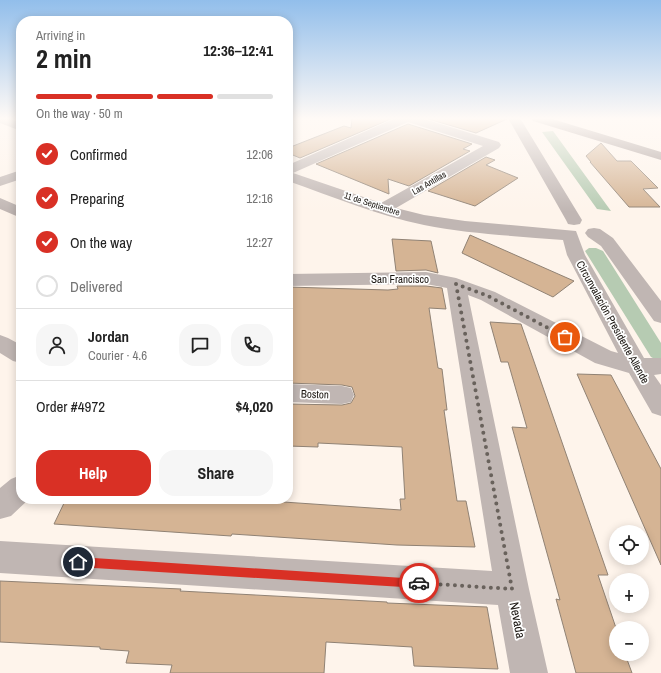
<!DOCTYPE html>
<meta charset="utf-8">
<style>
:root{--surface:#fff;--page:#f6f6f6;--text:#222;--muted:#767676;--line:#e0e0e0;--accent:#d93025}
body{margin:0;font-family:"Archivo Narrow",sans-serif;background:var(--page);color:var(--text);height:100vh;display:flex;flex-direction:column;font-size:15px;white-space:nowrap}
*{box-sizing:border-box;margin:0}
p{font-size:13px;color:var(--muted)}
.icon{flex:none;width:22px;height:22px;fill:none;stroke:currentColor;stroke-width:2;stroke-linecap:round;stroke-linejoin:round}
.map{position:relative;flex:1;overflow:hidden}
.sheet{position:absolute;left:16px;top:16px;width:277px;height:488px;display:flex;flex-direction:column;background:var(--surface);border-radius:16px;box-shadow:0 2px 10px #0003}
.sheet>*{flex:none}
.fabs{position:absolute;left:609px;top:525px;display:grid;gap:8px}
.fabs a{display:grid;place-items:center;width:40px;height:40px;border-radius:50%;background:var(--surface);box-shadow:0 2px 10px #0003;font-size:20px}
.pin{position:absolute;display:grid;place-items:center;width:34px;height:34px;color:#fff;margin:-17px;border:2px solid #fff;border-radius:50%;box-shadow:0 1px 4px #0007}
.courier{position:absolute;display:grid;place-items:center;width:40px;height:40px;margin:-20px;border:3px solid #d93025;border-radius:50%;background:#fff;color:#222;box-shadow:0 1px 5px #0007}
.overview em{font-style:normal;font-weight:700}
.overview div{display:flex;flex-direction:column-reverse}
.overview{display:flex;align-items:center;justify-content:space-between;height:68px;padding:0 20px}
h1{font-size:26px;font-weight:700;line-height:30px}
.bar{display:grid;grid-template-columns:repeat(4,1fr);gap:6px 4px;align-content:center;height:48px;padding:0 20px}
.bar i{height:5px;border-radius:3px;background:var(--line)}
.bar .selected{background:var(--accent)}
.bar p{grid-column:span 4}
.line{display:flex;align-items:center;gap:10px;padding:0 20px;border-top:1px solid var(--line)}
.line div{flex:1}
.round{display:grid;place-items:center;flex:none;width:42px;height:42px;border-radius:16px;background:var(--page)}
ol{padding:0 20px;list-style:none}
li{display:flex;align-items:center;gap:12px;height:44px}
li p{margin-inline-start:auto}
li .icon{padding:4px;border-radius:50%;background:var(--accent);color:#fff;stroke-width:4}
li:last-child{color:var(--muted)}
li i{width:22px;height:22px;border:2px solid var(--line);border-radius:50%}
.action{display:flex;gap:8px;margin-top:auto;padding:8px 20px}
.action a{flex:1;height:46px;border-radius:16px;background:var(--accent);color:#fff;font-size:16px;font-weight:700;line-height:46px;text-align:center}
.action a+a{background:var(--page);color:var(--text)}
.map>svg:first-child{display:block}
.green{fill:#b6cbb2}
.building{fill:#d5b494;stroke:#908274}
.lines{fill:none;stroke-linecap:round;stroke-linejoin:round}
.street{fill:#c0b6b3;fill-rule:evenodd}
.secondary{fill:#a59793;fill-rule:evenodd}
.route{fill:#d93025}
.done{stroke:#69625c;stroke-width:4;stroke-dasharray:0 7.2}
.labels{text-anchor:middle;stroke-width:3.5;stroke-linejoin:round;paint-order:stroke}
.far-street-label{font-size:9px;fill:#19140f;stroke:#fff}
.street-label{font-size:11px;fill:#19140f;stroke:#fff}
.near-street-label{font-size:13px;fill:#19140f;stroke:#fff}
</style>
<div class="map">
<svg width="661" height="673" viewBox="0 0 661 673">
<rect width="100%" height="100%" fill="#fef4eb"/>
<path class="green" d="M553,131L611,211L597,209L542,132Z
M589,248H596L603,251L661,343V362L651,357L585,251Z"/>
<path class="building" d="M352,118H393L300,158L288,153V148L344,126L351,128Z
M425,118H507V119L476,133Z
M408,124L472,144L463,149L470,151L409,186L388,179L389,194L316,164Z
M601,143L617,161H631L658,188L643,189L660,207H629L590,162H591L586,156Z
M486,157L495,160L486,165L518,178L475,206L428,191Z
M470,235L574,281L553,297L462,253Z
M392,239L431,241L438,273L426,270L396,271Z
M397,286H426L442,288L446,309L429,308L438,368L442,369L447,410H444L457,501H466L475,547L397,545L232,534L231,536L54,524L66,499H188L212,501L213,499H239L401,510L400,499H405L402,447L318,443V447L288,446V404L342,405L351,403L355,396L352,387L342,385L288,383V287L388,290L398,289Z
M490,322L521,324L608,575H598L616,628V654H625L632,673H576L556,599L560,600L512,427L527,428L508,362H501Z
M577,374L611,375L661,469V565Z
M0,581L181,589L180,591L387,602V603L487,607L498,669L414,666L412,647L326,642L324,673H170L172,665L126,663L129,651L100,649V647L0,642Z"/>
<g class="lines">
<path class="street" d="M0,118H8L21,123V131L0,123Z
M396,118H421L499,142L501,145L499,148L396,208L424,215L465,221L576,231L585,255L644,358H661V374L654,375L661,385V416L652,413L629,373L595,363L481,300L468,295L529,589L548,673H510L498,605L0,573V541L492,571L447,288L426,284L288,286V274L426,272L456,278L495,292L611,351L618,353L567,255L563,240C516,236 469,234 424,225C377,215 333,197 288,181V165ZM408,122L483,146L381,203L293,173Z
M508,118H520L582,220L580,224L574,225L568,224L566,220Z
M21,170V179L0,186V177Z
M0,198L21,207V218L0,209Z
M594,228L600,229L613,238L661,301V323L654,321L601,246L588,237L585,233L588,229Z
M0,335L8,338L21,345V363L13,361L0,353Z
M288,384L342,386L351,388L354,395L351,402L342,404L288,402Z
M21,475V499H29L11,516L0,519V488L11,479Z"/>
<path class="secondary" d="M531,118H549L661,152V160L533,121Z"/>
</g>
<linearGradient id="sky" x2="0" y2="1"><stop stop-color="#92beeb"/><stop offset="0.56" stop-color="#fffaf6"/><stop offset="1" stop-color="#fffaf6" stop-opacity="0"/></linearGradient>
<rect width="661" height="212" fill="url(#sky)"/>
<path class="route" d="M78,557L419,579L422,580L423,583L422,587L419,588L78,567L74,566L73,562L74,559Z"/>
<g class="lines">
<path class="done" d="M419,583L512,589L456,284L488,296L565,337"/>
</g>
<g class="labels">
<g class="far-street-label">
<text transform="translate(429 183) rotate(-30)" y="3">Las Antillas</text>
<text transform="translate(372 204) rotate(18)" y="3">11 de Septiembre</text>
</g>
<g class="street-label">
<text x="400" y="283">San Francisco</text>
<text transform="translate(613 322) rotate(61)" y="4">Circunvalación Presidente Allende</text>
<text transform="translate(315 394) rotate(2)" y="4">Boston</text>
</g>
<g class="near-street-label">
<text transform="translate(518 620) rotate(79)" y="5">Nevada</text>
</g>
</g>
</svg>
<div class="fabs">
<a><svg class="icon" aria-label="locate" viewBox="0 0 24 24"><circle cx="12" cy="12" r="6"/><path d="M12 2v4M12 18v4M2 12h4M18 12h4"/></svg></a>
<a>+</a>
<a>−</a>
</div>
<div class="pin" style="left:565px;top:337px;background:#ea580c"><svg class="icon" aria-label="bag" viewBox="0 0 24 24"><path d="M5 8h14l-1 12H6zM9 8a3 3 0 0 1 6 0"/></svg></div>
<div class="pin" style="left:78px;top:562px;background:#1f2937"><svg class="icon" aria-label="home" viewBox="0 0 24 24"><path d="M3 11l9-7 9 7M6 9v11h12V9"/></svg></div>
<div class="courier" style="left:419px;top:583px"><svg class="icon" aria-label="car" viewBox="0 0 24 24"><path d="M5 17H2v-5l4-1 3-4h7l3 4 3 1v5h-3M9 17h6M6 11h13"/><circle cx="7" cy="17" r="2"/><circle cx="17" cy="17" r="2"/></svg></div>
<section class="sheet">
<div class="overview"><div><h1>2 min</h1><p>Arriving in</p></div><em>12:36–12:41</em></div>
<div class="bar"><i class="selected"></i><i class="selected"></i><i class="selected"></i><i></i><p>On the way · 50 m</p></div>
<ol>
<li><svg class="icon" aria-label="check" viewBox="0 0 24 24"><path d="M5 12l5 5 9-10"/></svg>Confirmed<p>12:06</p></li>
<li><svg class="icon" aria-label="check" viewBox="0 0 24 24"><path d="M5 12l5 5 9-10"/></svg>Preparing<p>12:16</p></li>
<li><svg class="icon" aria-label="check" viewBox="0 0 24 24"><path d="M5 12l5 5 9-10"/></svg>On the way<p>12:27</p></li>
<li><i></i>Delivered</li>
</ol>
<div class="line" style="height:72px"><a class="round"><svg class="icon" aria-label="person" viewBox="0 0 24 24"><circle cx="12" cy="8" r="4"/><path d="M4 21q1-7 8-7t8 7"/></svg></a><div><b>Jordan</b><p>Courier · 4.6</p></div><a class="round"><svg class="icon" aria-label="chat" viewBox="0 0 24 24"><path d="M4 5h16v11H9l-5 4z"/></svg></a><a class="round"><svg class="icon" aria-label="phone" viewBox="0 0 24 24"><path d="M5 4h4l2 5-3 2q2 4 5 5l2-3 5 2v4C11 20 4 13 5 4z"/></svg></a></div>
<div class="line" style="height:52px"><div>Order #4972</div><b>$4,020</b></div>
<div class="action"><a>Help</a><a>Share</a></div>
</section>
</div>
